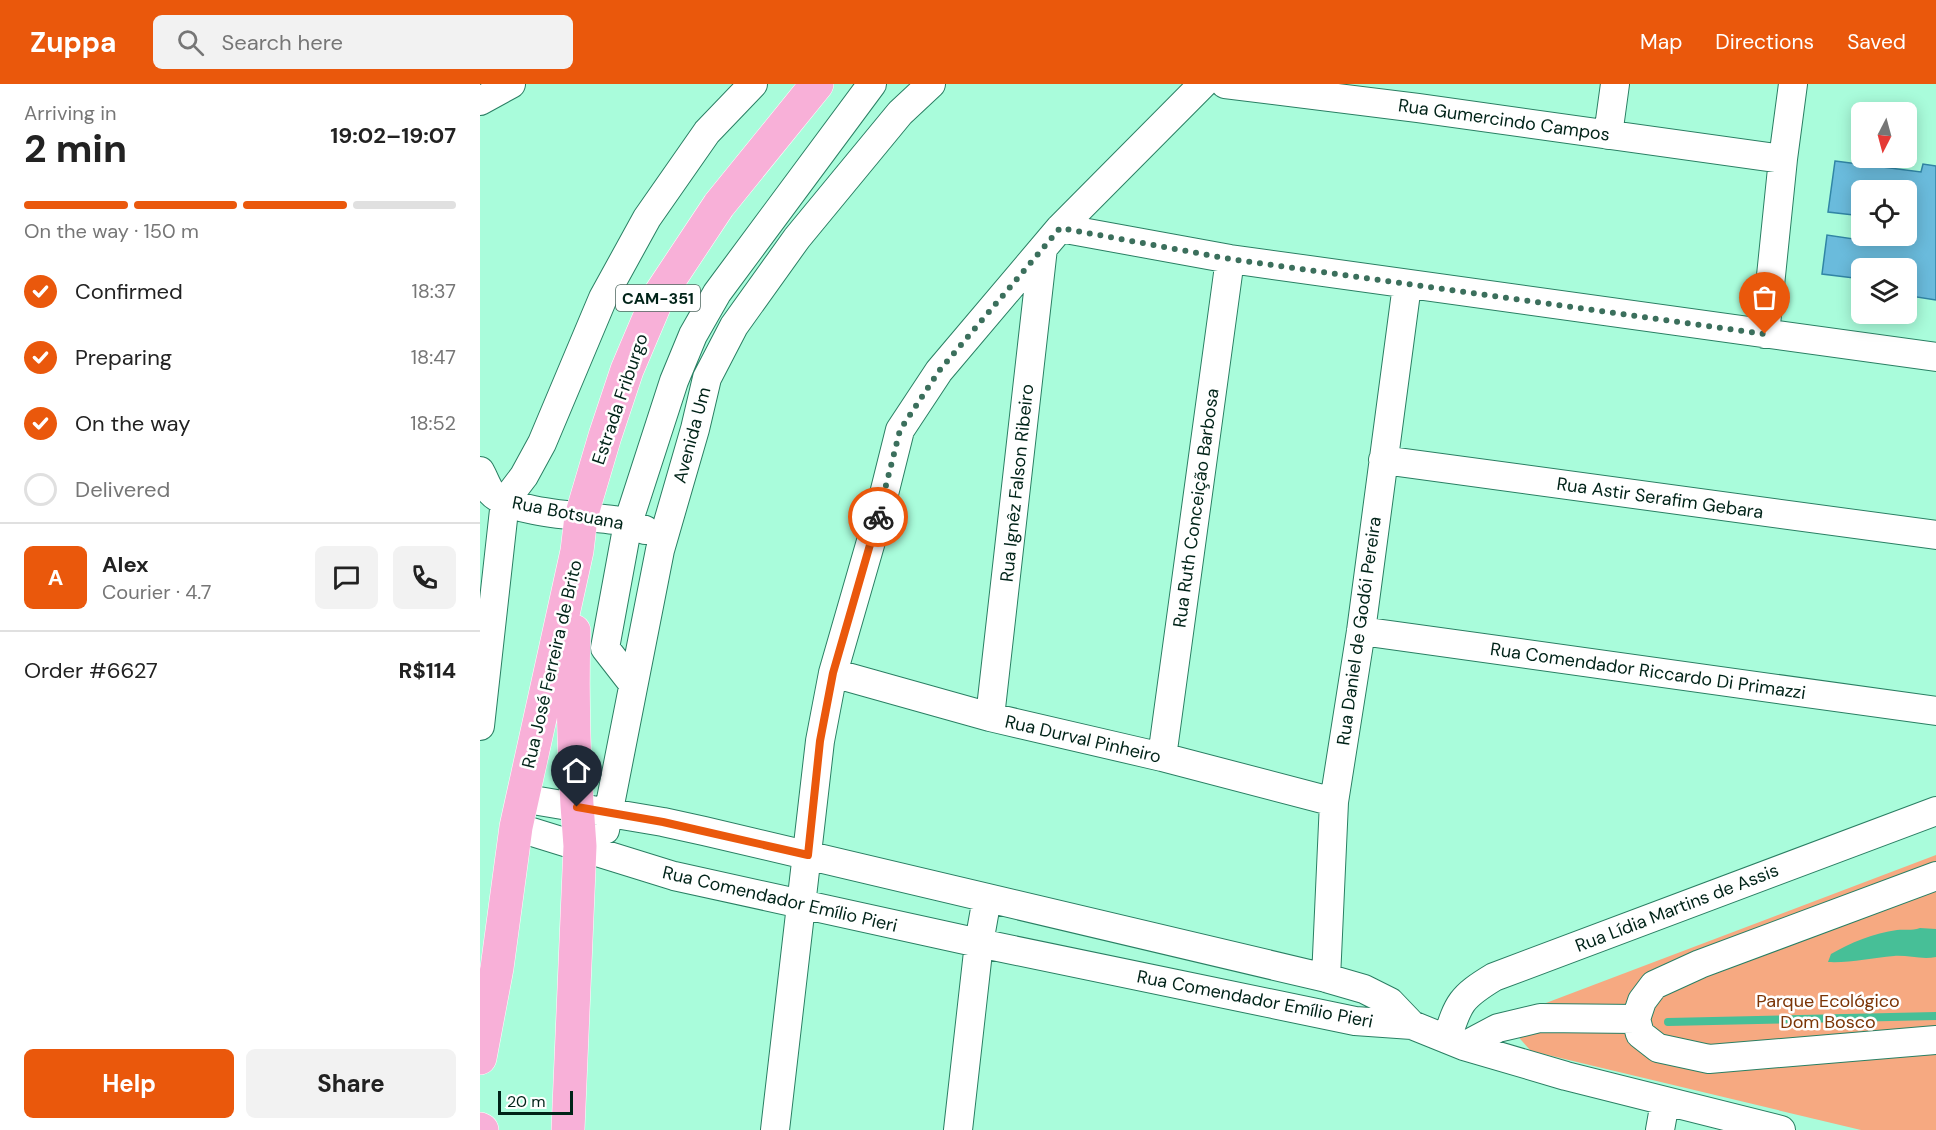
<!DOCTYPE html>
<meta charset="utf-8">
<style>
:root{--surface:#fff;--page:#f2f2f2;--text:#222;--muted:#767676;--line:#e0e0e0;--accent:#ea580c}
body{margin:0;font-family:"DM Sans",sans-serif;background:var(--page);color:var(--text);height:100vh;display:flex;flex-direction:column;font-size:22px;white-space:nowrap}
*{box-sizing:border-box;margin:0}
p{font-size:20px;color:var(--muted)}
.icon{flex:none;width:33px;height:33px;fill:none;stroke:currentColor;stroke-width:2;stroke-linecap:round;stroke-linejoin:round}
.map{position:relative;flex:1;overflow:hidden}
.side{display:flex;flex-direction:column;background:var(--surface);width:480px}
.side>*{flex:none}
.needle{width:39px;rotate:186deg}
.tools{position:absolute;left:1371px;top:18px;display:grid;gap:12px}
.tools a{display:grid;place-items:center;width:66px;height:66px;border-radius:9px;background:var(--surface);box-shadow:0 3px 15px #0003;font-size:30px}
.scale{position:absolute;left:18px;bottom:15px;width:75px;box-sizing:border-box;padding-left:6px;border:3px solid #002318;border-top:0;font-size:16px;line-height:21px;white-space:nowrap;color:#002318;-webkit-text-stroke:4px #fff;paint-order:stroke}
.pin{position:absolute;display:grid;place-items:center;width:51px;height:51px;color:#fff;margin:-62px -26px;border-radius:50% 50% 50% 0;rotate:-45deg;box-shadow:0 0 6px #0007}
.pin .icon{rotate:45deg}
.courier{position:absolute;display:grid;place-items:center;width:60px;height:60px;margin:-30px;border:4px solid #ea580c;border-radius:50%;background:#fff;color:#222;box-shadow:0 2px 8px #0007}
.head em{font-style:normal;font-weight:700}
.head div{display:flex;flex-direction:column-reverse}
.head{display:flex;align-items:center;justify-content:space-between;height:102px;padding:0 24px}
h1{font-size:39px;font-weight:700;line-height:45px}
.bar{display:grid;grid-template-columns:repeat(4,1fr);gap:9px 6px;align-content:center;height:72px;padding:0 24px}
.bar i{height:8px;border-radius:4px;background:var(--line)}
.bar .selected{background:var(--accent)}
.bar p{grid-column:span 4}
.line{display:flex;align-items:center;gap:15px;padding:0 24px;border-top:2px solid var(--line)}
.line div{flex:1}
.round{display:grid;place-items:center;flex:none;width:63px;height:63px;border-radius:9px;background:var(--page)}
ol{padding:0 24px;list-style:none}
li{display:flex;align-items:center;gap:18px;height:66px}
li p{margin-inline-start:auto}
li .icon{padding:6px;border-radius:50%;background:var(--accent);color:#fff;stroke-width:4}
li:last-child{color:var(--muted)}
li i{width:33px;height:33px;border:3px solid var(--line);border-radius:50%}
.cta{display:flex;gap:12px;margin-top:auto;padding:12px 24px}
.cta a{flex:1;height:69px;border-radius:9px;background:var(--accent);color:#fff;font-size:24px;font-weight:700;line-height:69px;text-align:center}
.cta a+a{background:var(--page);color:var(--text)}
header{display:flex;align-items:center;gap:36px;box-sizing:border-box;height:84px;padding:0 30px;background:var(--accent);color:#fff}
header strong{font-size:28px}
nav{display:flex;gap:33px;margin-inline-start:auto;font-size:21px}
.search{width:420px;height:54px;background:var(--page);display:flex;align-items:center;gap:15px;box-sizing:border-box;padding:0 21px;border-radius:9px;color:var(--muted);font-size:22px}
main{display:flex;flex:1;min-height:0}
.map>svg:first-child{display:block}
.green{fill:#f6a981}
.water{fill:#47bf97}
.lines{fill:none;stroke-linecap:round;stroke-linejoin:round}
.stream{stroke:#47bf97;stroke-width:8}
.building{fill:#6abbdc;stroke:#3185a5;stroke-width:1.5}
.minor-casing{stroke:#2a7f63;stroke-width:30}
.major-casing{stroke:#fff;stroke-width:34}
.minor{stroke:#fff;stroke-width:28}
.major{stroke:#f8b0d8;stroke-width:33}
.done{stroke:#3b6f5c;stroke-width:6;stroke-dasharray:0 10.8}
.route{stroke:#ea580c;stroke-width:8}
.labels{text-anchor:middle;stroke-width:5;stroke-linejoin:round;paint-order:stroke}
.shield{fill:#fff;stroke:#4c655d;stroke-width:1.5}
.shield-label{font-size:16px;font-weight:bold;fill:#002318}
.street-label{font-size:18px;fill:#002318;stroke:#fff}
.park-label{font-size:18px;fill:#7b3507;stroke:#fff}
</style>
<header>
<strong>Zuppa</strong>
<div class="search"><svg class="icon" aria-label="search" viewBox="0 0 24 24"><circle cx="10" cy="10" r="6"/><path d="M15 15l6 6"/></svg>Search here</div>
<nav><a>Map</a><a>Directions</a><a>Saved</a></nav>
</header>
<main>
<section class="side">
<div class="head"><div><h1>2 min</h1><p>Arriving in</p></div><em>19:02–19:07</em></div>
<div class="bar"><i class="selected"></i><i class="selected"></i><i class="selected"></i><i></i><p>On the way · 150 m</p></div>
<ol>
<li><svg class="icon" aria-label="check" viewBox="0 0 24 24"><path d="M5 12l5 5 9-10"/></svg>Confirmed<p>18:37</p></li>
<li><svg class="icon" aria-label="check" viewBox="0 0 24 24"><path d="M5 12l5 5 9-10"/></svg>Preparing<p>18:47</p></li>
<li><svg class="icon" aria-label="check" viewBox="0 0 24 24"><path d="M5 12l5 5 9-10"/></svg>On the way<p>18:52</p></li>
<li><i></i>Delivered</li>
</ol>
<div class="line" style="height:108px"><b class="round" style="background:var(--accent);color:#fff">A</b><div><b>Alex</b><p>Courier · 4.7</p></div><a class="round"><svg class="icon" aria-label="chat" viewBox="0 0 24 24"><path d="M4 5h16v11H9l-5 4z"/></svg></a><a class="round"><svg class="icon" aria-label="phone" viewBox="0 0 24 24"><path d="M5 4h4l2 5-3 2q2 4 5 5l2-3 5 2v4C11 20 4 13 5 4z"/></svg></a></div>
<div class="line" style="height:78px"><div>Order #6627</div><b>R$114</b></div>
<div class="cta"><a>Help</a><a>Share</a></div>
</section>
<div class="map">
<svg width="1456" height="1046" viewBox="0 0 1456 1046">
<rect width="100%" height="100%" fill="#a9fcdb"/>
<path class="green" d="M1456,771V1046H1381L1051,967L1034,948L1058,922Z"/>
<path class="water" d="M1440,844L1456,845V873C1442,876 1428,871 1414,872C1391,874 1370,879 1348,878L1351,870C1370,859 1394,849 1417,846C1425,845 1431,847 1440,844Z"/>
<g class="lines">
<path class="stream" d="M1188,938L1456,932"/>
</g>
<path class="building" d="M1355,77L1441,88L1443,80L1456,82V216L1430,212L1432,202L1426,201V184H1382V195L1342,190L1347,151L1414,161L1416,152H1426V106H1382V132L1348,128Z"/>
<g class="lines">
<defs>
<path id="minor" d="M745,0L938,24L1303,75
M0,17L31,0
M1128,51L1135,0
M580,144L750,175L1456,273
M1285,250L1303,75L1313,0
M903,376L1456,451
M0,387C4,394 7,403 11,408C30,430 106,432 134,436C145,438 155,442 165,446
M881,547L1456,627
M353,589L510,633L682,673L854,718
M153,600L125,564L148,439L194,297L213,251L237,209L392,0
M510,633L563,164
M0,642L25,417L44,392L62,359L123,214L167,134L227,48L273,0
M682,673L750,175
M41,714L183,738L224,747L846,894L884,905L910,918L932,941
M36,743L194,792L499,859L875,937L932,941L984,962L1086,992L1301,1046
M125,746L180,466L215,345L227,294L254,242L317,154L420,29L451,0
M1456,792L1220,880L1174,901L1162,917L1156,935L1160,950L1178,964L1229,975L1456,956
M846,894L854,718L881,547L927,201
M967,955C978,919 981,913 1014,893L1456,727
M984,962L1018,944L1060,934L1156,935
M295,1046L340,657L353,589L400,426L420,346L459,287L580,144L723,0
M478,1046L499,859L507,814
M1180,1046L1185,1018"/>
<path id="major" d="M0,974L17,884L36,743L97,467L101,433L125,352L147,286L178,213L239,121L337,0
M0,1045L2,1046
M88,1046L100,762C94,690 92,618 94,547"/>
</defs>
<use href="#minor" class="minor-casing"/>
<use href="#major" class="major-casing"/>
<use href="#minor" class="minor"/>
<use href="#major" class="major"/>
</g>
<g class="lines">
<path class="done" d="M398,433L420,346L459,287L580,144L750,175L1285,250"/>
<path class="route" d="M97,723L183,738L328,771L340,657L353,589L398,433"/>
</g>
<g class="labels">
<rect class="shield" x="136" y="201" width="84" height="26" rx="4.5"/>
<g class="shield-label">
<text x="178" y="220">CAM-351</text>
</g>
<g class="street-label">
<text transform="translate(1024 36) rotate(8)" y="6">Rua Gumercindo Campos</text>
<text transform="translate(140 315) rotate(-71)" y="6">Estrada Friburgo</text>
<text transform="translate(212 351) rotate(-75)" y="6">Avenida Um</text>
<text transform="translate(537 399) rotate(-84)" y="6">Rua Ignêz Falson Ribeiro</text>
<text transform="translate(1180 414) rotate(8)" y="6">Rua Astir Serafim Gebara</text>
<text transform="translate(716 424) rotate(-82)" y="6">Rua Ruth Conceição Barbosa</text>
<text transform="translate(88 429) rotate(11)" y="6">Rua Botsuana</text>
<text transform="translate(879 547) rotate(-82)" y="6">Rua Daniel de Godói Pereira</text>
<text transform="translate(72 580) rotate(-77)" y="6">Rua José Ferreira de Brito</text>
<text transform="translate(1168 587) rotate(8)" y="6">Rua Comendador Riccardo Di Primazzi</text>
<text transform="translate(603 655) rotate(13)" y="6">Rua Durval Pinheiro</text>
<text transform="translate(300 815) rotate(13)" y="6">Rua Comendador Emílio Pieri</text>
<text transform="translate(1197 824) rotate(-21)" y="6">Rua Lídia Martins de Assis</text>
<text transform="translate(775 915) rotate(11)" y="6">Rua Comendador Emílio Pieri</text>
</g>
<g class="park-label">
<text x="1348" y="923">Parque Ecológico<tspan x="1348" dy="21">Dom Bosco</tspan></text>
</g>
</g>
</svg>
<div class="tools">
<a><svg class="needle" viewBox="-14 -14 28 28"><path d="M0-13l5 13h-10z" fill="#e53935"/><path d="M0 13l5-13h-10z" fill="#767676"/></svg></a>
<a><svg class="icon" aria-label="locate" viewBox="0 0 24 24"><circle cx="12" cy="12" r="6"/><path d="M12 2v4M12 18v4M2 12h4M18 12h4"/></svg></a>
<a><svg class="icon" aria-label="layers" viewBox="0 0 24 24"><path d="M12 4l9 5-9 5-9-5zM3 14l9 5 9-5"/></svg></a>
</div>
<div class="scale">20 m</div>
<div class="pin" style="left:1285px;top:250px;background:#ea580c"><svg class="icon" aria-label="bag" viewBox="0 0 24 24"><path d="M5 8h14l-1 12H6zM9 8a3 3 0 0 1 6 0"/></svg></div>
<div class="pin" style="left:97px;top:723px;background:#1f2937"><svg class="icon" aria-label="home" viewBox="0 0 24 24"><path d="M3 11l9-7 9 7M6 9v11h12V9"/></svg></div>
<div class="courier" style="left:398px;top:433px"><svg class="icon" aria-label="bike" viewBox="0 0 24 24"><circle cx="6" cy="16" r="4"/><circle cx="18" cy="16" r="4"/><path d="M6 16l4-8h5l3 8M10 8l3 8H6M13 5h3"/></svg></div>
</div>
</main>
